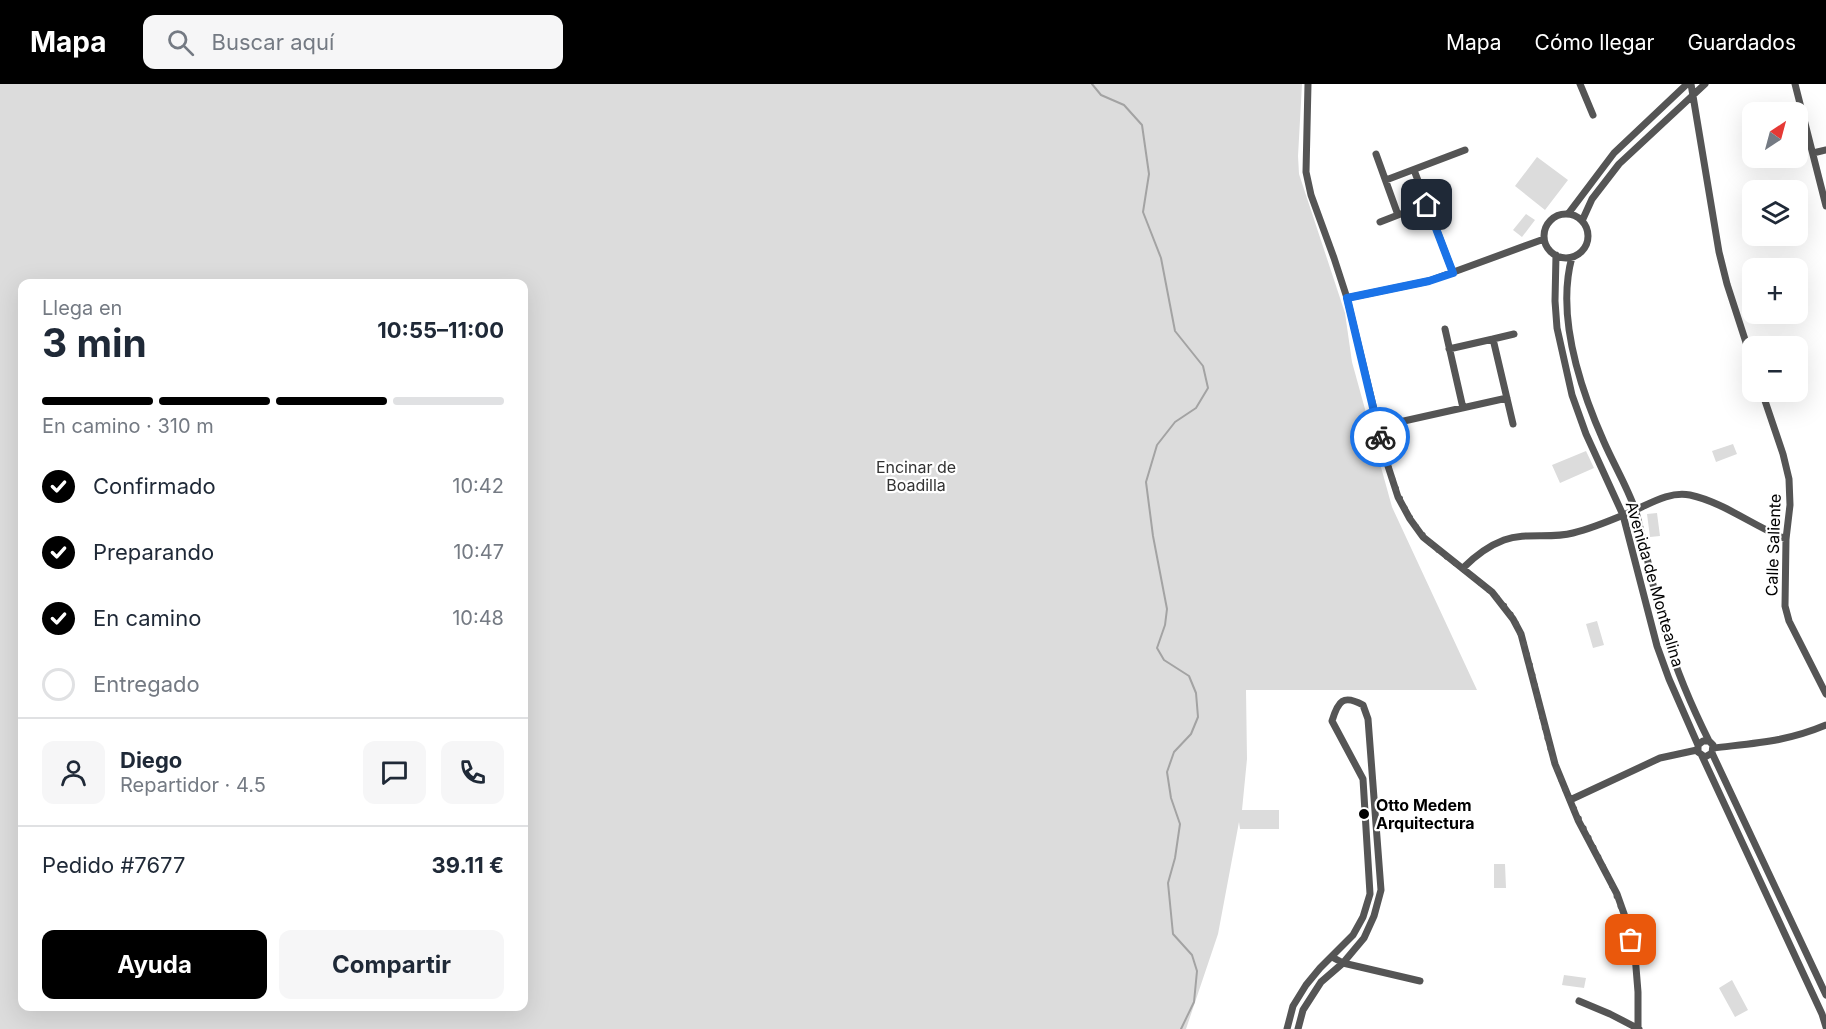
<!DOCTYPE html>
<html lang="es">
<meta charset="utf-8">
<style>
:root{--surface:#fff;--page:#f6f6f7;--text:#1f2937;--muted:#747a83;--line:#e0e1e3;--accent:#000}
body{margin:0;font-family:Inter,sans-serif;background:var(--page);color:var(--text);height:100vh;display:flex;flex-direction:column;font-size:22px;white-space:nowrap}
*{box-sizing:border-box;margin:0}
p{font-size:20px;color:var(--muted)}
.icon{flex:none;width:33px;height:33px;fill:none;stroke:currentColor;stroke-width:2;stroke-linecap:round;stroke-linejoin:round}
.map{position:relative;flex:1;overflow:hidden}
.details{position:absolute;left:18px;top:195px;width:510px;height:732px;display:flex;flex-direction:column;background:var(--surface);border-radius:12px;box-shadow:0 6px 24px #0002}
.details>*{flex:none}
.needle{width:39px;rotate:36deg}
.fabs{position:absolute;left:1742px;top:18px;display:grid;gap:12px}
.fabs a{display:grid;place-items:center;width:66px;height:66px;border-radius:12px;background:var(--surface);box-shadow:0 6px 24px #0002;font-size:30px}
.pin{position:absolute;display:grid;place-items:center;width:51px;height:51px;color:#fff;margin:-26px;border-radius:12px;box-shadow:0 3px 9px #0006}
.courier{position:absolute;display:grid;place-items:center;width:60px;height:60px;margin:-30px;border:4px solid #1a73e8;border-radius:50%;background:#fff;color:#222;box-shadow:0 2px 8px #0007}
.summary em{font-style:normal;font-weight:700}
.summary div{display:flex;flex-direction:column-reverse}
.summary{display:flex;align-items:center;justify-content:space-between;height:102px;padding:0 24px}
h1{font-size:39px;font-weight:700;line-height:45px}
.bar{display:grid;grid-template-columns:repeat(4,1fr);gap:9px 6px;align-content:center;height:72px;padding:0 24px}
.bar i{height:8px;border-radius:4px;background:var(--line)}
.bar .current{background:var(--accent)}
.bar p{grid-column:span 4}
.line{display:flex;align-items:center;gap:15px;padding:0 24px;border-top:2px solid var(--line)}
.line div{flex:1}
.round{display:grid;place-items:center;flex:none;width:63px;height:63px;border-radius:12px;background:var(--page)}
ol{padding:0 24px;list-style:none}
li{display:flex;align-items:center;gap:18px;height:66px}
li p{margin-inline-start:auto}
li .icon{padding:6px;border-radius:50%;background:var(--accent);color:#fff;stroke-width:4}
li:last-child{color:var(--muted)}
li i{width:33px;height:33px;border:3px solid var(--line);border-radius:50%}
.action{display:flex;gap:12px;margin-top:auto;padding:12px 24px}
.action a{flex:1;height:69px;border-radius:12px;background:var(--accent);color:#fff;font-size:24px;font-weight:700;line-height:69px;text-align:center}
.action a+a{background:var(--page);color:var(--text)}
header{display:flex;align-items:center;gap:36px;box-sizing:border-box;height:84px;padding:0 30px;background:var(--accent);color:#fff}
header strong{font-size:28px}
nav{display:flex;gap:33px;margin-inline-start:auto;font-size:21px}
.search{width:420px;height:54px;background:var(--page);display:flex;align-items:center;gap:15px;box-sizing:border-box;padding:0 21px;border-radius:12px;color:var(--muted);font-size:22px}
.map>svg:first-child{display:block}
.green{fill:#dcdcdc;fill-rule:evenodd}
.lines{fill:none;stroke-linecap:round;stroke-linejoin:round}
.stream{stroke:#a3a3a3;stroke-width:2}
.street{stroke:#555;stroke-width:7}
.done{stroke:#595959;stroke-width:6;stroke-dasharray:0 10.8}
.route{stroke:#1a73e8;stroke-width:8}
.poi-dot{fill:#000;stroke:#fff;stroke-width:2}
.labels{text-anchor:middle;stroke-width:4.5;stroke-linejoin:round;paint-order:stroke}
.park-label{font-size:16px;fill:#333;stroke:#fff}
.street-label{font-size:16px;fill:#000;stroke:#fff}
.poi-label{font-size:16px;font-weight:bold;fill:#000;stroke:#fff;text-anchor:start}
</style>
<header>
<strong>Mapa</strong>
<div class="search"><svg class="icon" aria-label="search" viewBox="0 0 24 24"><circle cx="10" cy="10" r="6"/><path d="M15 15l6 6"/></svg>Buscar aquí</div>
<nav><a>Mapa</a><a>Cómo llegar</a><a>Guardados</a></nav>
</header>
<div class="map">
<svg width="1826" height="945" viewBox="0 0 1826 945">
<rect width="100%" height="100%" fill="#fff"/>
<path class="green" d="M0,0H1302L1298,72L1299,90L1345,229L1352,278L1392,423L1477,606H1246L1247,675L1242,726H1279V745H1240L1239,738L1218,850L1186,945H0ZM22,200H524V922H22Z
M1537,73L1568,96L1545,126L1515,102Z
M1526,130L1535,136L1522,153L1513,146Z
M1733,360L1737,370L1716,378L1712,367Z
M1586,367L1594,384L1560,399L1552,381Z
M1657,429L1660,452L1650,453L1647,430Z
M1597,537L1604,561L1593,564L1586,540Z
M1494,780H1505L1506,804H1494Z
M1564,891L1586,894L1584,904L1562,901Z
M1732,896L1748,926L1735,933L1719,904Z"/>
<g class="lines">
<path class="stream" d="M1092,0L1101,11L1124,21L1142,41L1149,90L1143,128L1161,174L1175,247L1203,282L1208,304L1196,324L1175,338L1157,361L1146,398L1153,452L1167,525L1165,541L1157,564L1164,576L1189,592L1196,609L1198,633L1191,650L1174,668L1167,688L1171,714L1180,740L1175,774L1168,799L1173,850L1192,871L1197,887L1194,918L1181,945"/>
<path class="street" d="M1308,0L1306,88L1311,111L1334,174L1347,214L1387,379L1398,413L1410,435L1423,453L1492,508L1513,535L1521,550L1555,680L1578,736L1617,810L1628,841L1635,871L1638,908V945
M1580,0L1593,31
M1691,0L1719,168L1727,200L1752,277
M1795,0L1826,122
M1813,69L1826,66
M1376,70L1398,131L1427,121
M1414,86L1453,189
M1386,96L1465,66
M1568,130L1614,69L1687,0
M1544 152a22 22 0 1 1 44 0a22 22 0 1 1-44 0Z
M1582,137L1592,115L1619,80L1705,0
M1380,138L1398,131
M1556,171L1555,217L1557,244L1572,311L1586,350L1623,431L1657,562L1669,595L1698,661V668L1705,673L1712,669L1713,661L1709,657H1703L1698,661
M1572,173C1556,231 1580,304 1604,358C1614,381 1628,404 1636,428C1647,469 1654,511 1666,552C1677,588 1692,623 1709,657
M1347,214L1429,197L1544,155
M1445,245L1463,324
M1493,255L1514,250
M1449,265L1493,255L1513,340
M1762,308L1783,370L1789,395L1790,421L1786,455L1785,522L1789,537L1826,610
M1377,343L1507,314
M1463,484C1475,472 1488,462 1504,456C1526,448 1550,455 1573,449C1594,444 1614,435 1633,427C1651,419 1670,407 1690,411C1723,418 1755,443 1786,455
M1713,664C1755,659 1786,658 1826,641
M1712,669L1826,911
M1702,672L1822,930L1826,943
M1570,716L1660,674L1697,666
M1332,873L1343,879L1420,897
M1579,917L1610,930L1639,945
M1287,945L1293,922L1306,901L1320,884L1353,851L1363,833L1370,810L1363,695L1332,637C1338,617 1343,610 1363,621L1368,635L1381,806L1374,832L1364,854L1343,879L1321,898L1303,926L1298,945"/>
</g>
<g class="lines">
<path class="done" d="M1380,353C1391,393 1402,436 1436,464C1462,486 1494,504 1513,534C1522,549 1526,568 1531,585C1539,617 1545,651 1556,682C1577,742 1616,793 1631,856"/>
<path class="route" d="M1380,353L1347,214L1429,197L1453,189L1427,121"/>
</g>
<circle class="poi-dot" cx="1364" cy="730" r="6"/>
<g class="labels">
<g class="park-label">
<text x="916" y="389">Encinar de<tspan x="916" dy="18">Boadilla</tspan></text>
</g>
<g class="street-label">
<text transform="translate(1773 461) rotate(-88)" y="6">Calle Saliente</text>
<text transform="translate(1655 500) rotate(74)" y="6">Avenida de Montealina</text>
</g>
<g class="poi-label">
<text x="1376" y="727">Otto Medem<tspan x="1376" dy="18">Arquitectura</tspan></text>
</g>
</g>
</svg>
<div class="fabs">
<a><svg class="needle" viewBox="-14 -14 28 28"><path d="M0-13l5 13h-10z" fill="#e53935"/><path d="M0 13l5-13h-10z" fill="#747a83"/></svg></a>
<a><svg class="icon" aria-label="layers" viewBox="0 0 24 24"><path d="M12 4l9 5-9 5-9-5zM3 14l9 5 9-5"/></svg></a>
<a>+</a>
<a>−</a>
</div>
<div class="pin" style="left:1631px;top:856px;background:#ea580c"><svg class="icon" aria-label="bag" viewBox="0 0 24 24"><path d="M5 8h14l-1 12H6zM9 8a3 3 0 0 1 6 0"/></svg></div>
<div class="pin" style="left:1427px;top:121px;background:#1f2937"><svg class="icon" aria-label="home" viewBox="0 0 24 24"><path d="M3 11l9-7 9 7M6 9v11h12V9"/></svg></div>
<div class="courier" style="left:1380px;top:353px"><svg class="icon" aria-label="bike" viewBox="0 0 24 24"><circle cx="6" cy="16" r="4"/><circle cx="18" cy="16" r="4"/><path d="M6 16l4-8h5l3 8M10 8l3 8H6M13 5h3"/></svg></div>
<section class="details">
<div class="summary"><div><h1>3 min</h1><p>Llega en</p></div><em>10:55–11:00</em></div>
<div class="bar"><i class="current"></i><i class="current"></i><i class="current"></i><i></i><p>En camino · 310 m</p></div>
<ol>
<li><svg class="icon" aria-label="check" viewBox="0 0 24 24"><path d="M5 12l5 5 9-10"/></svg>Confirmado<p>10:42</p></li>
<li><svg class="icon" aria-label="check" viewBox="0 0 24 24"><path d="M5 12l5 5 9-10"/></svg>Preparando<p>10:47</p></li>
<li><svg class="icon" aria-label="check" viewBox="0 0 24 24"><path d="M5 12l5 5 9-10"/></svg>En camino<p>10:48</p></li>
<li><i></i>Entregado</li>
</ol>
<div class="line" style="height:108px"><a class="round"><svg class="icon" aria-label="person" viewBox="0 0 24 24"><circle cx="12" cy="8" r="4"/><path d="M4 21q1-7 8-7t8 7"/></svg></a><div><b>Diego</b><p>Repartidor · 4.5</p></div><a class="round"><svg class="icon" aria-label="chat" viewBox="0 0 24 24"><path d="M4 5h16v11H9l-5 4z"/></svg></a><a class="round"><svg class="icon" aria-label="phone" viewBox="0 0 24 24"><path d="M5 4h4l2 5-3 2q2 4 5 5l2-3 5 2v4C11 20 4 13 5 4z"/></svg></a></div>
<div class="line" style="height:78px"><div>Pedido #7677</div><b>39.11 €</b></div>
<div class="action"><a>Ayuda</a><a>Compartir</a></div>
</section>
</div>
